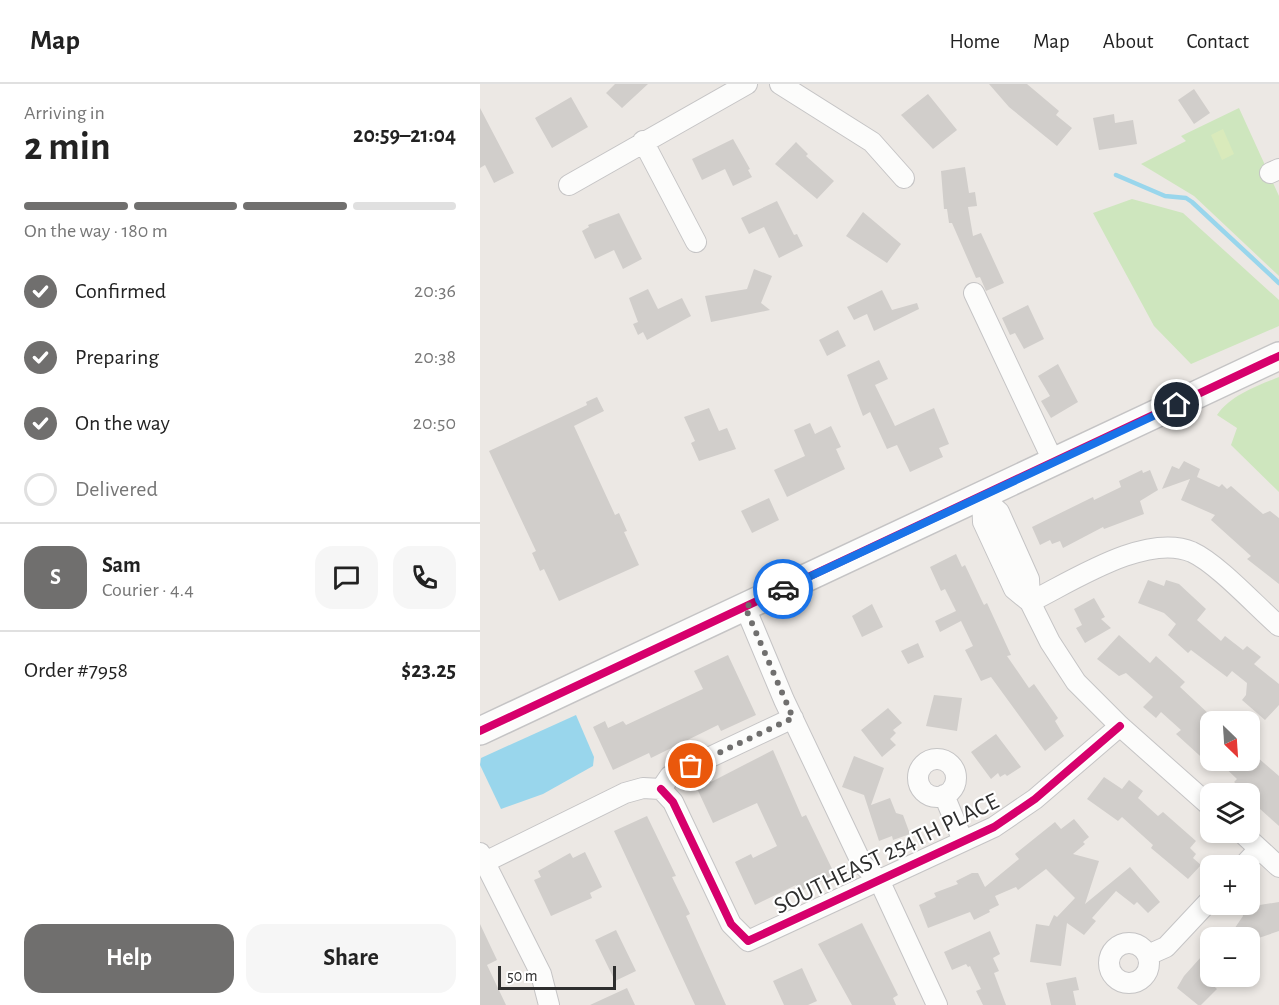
<!DOCTYPE html>
<meta charset="utf-8">
<style>
:root{--surface:#fff;--page:#f6f6f6;--text:#222;--muted:#767676;--line:#e0e0e0;--accent:#706f6e}
body{margin:0;font-family:"Alegreya Sans",sans-serif;background:var(--page);color:var(--text);height:100vh;display:flex;flex-direction:column;font-size:22px;white-space:nowrap}
*{box-sizing:border-box;margin:0}
p{font-size:20px;color:var(--muted)}
.icon{flex:none;width:33px;height:33px;fill:none;stroke:currentColor;stroke-width:2;stroke-linecap:round;stroke-linejoin:round}
.map{position:relative;flex:1;overflow:hidden}
.panel{display:flex;flex-direction:column;background:var(--surface);width:480px}
.panel>*{flex:none}
.needle{width:39px;rotate:155deg}
.buttons{position:absolute;left:720px;top:627px;display:grid;gap:12px}
.buttons a{display:grid;place-items:center;width:60px;height:60px;border-radius:12px;background:var(--surface);box-shadow:0 3px 9px #0003;font-size:30px}
.scale{position:absolute;left:18px;bottom:15px;width:118px;box-sizing:border-box;padding-left:6px;border:3px solid #2e2e2e;border-top:0;font-size:16px;line-height:21px;white-space:nowrap;color:#2e2e2e;-webkit-text-stroke:4px #fff;paint-order:stroke}
.pin{position:absolute;display:grid;place-items:center;width:51px;height:51px;color:#fff;margin:-26px;border:3px solid #fff;border-radius:50%;box-shadow:0 2px 6px #0007}
.courier{position:absolute;display:grid;place-items:center;width:60px;height:60px;margin:-30px;border:4px solid #1a73e8;border-radius:50%;background:#fff;color:#222;box-shadow:0 2px 8px #0007}
.headline em{font-style:normal;font-weight:700}
.headline div{display:flex;flex-direction:column-reverse}
.headline{display:flex;align-items:center;justify-content:space-between;height:102px;padding:0 24px}
h1{font-size:39px;font-weight:700;line-height:45px}
.bar{display:grid;grid-template-columns:repeat(4,1fr);gap:9px 6px;align-content:center;height:72px;padding:0 24px}
.bar i{height:8px;border-radius:4px;background:var(--line)}
.bar .current{background:var(--accent)}
.bar p{grid-column:span 4}
.line{display:flex;align-items:center;gap:15px;padding:0 24px;border-top:2px solid var(--line)}
.line div{flex:1}
.round{display:grid;place-items:center;flex:none;width:63px;height:63px;border-radius:18px;background:var(--page)}
ol{padding:0 24px;list-style:none}
li{display:flex;align-items:center;gap:18px;height:66px}
li p{margin-inline-start:auto}
li .icon{padding:6px;border-radius:50%;background:var(--accent);color:#fff;stroke-width:4}
li:last-child{color:var(--muted)}
li i{width:33px;height:33px;border:3px solid var(--line);border-radius:50%}
.cta{display:flex;gap:12px;margin-top:auto;padding:12px 24px}
.cta a{flex:1;height:69px;border-radius:18px;background:var(--accent);color:#fff;font-size:24px;font-weight:700;line-height:69px;text-align:center}
.cta a+a{background:var(--page);color:var(--text)}
header{display:flex;align-items:center;gap:36px;box-sizing:border-box;height:84px;padding:0 30px;background:var(--surface);border-bottom:2px solid var(--line)}
header strong{font-size:28px}
nav{display:flex;gap:33px;margin-inline-start:auto;font-size:21px}
main{display:flex;flex:1;min-height:0}
.map>svg:first-child{display:block}
.green{fill:#cee6be}
.pitch{fill:#d9eabb}
.water{fill:#99d6ec}
.lines{fill:none;stroke-linecap:round;stroke-linejoin:round}
.stream{stroke:#99d6ec;stroke-width:4.5}
.building{fill:#d1cecb}
.minor-casing{stroke:#c5c4c5;stroke-width:22}
.secondary-casing{stroke:#c5c4c5;stroke-width:30}
.minor{stroke:#fcfcfb;stroke-width:20}
.secondary{stroke:#fcfcfb;stroke-width:27}
.cycleway-casing{stroke:#fff;stroke-width:11}
.cycleway{stroke:#d6006c;stroke-width:8}
.done{stroke:#706f6e;stroke-width:6;stroke-dasharray:0 10.8}
.route{stroke:#1a73e8;stroke-width:8}
.labels{text-anchor:middle;stroke-width:4.5;stroke-linejoin:round;paint-order:stroke}
.street-label{font-size:24px;fill:#2e2e2e;stroke:#fff}
</style>
<header>
<strong>Map</strong>
<nav><a>Home</a><a>Map</a><a>About</a><a>Contact</a></nav>
</header>
<main>
<section class="panel">
<div class="headline"><div><h1>2 min</h1><p>Arriving in</p></div><em>20:59–21:04</em></div>
<div class="bar"><i class="current"></i><i class="current"></i><i class="current"></i><i></i><p>On the way · 180 m</p></div>
<ol>
<li><svg class="icon" aria-label="check" viewBox="0 0 24 24"><path d="M5 12l5 5 9-10"/></svg>Confirmed<p>20:36</p></li>
<li><svg class="icon" aria-label="check" viewBox="0 0 24 24"><path d="M5 12l5 5 9-10"/></svg>Preparing<p>20:38</p></li>
<li><svg class="icon" aria-label="check" viewBox="0 0 24 24"><path d="M5 12l5 5 9-10"/></svg>On the way<p>20:50</p></li>
<li><i></i>Delivered</li>
</ol>
<div class="line" style="height:108px"><b class="round" style="background:var(--accent);color:#fff">S</b><div><b>Sam</b><p>Courier · 4.4</p></div><a class="round"><svg class="icon" aria-label="chat" viewBox="0 0 24 24"><path d="M4 5h16v11H9l-5 4z"/></svg></a><a class="round"><svg class="icon" aria-label="phone" viewBox="0 0 24 24"><path d="M5 4h4l2 5-3 2q2 4 5 5l2-3 5 2v4C11 20 4 13 5 4z"/></svg></a></div>
<div class="line" style="height:78px"><div>Order #7958</div><b>$23.25</b></div>
<div class="cta"><a>Help</a><a>Share</a></div>
</section>
<div class="map">
<svg width="799" height="921" viewBox="0 0 799 921">
<rect width="100%" height="100%" fill="#ece8e4"/>
<path class="green" d="M759,24L799,112V192L714,112L661,80L706,57L701,52Z
M652,115L703,129L799,216V242L711,280L674,242L613,129Z
M799,293V408L751,361L757,344L737,331C751,311 777,302 799,293Z"/>
<path class="pitch" d="M743,45L754,70L742,76L731,51Z"/>
<path class="water" d="M96,631L114,673L113,682L63,710L21,725L0,681L1,674Z"/>
<g class="lines">
<path class="stream" d="M636,91L685,112L706,114L712,118L799,199"/>
</g>
<path class="building" d="M135,0H168L142,24L126,9Z
M509,0H547L579,27L576,31L592,44L577,62L529,23Z
M714,5L730,29L714,40L698,16Z
M448,10L477,46L453,65L421,31Z
M91,13L108,43L72,64L55,34Z
M0,24L34,89L14,99L5,81L0,84Z
M634,30L635,39L653,36L657,60L619,66L613,34Z
M253,55L270,85L268,86L272,93L253,102L245,85L222,96L212,75Z
M316,58L328,70L326,72L354,97L337,115L295,80Z
M485,83L489,109L495,108L497,122L488,123L493,152L501,149L524,199L506,207L500,193L496,194L472,139H469L467,125H464L461,87Z
M297,117L314,151L317,150L323,162L299,174L284,143L269,150L261,134Z
M383,128L421,160L407,179L366,152Z
M139,129L162,175L143,185L134,166L115,175L102,147L109,143L108,141Z
M274,185L292,192L281,219L290,226L231,238L225,212L267,205Z
M168,205L178,225L202,214L211,232L167,256L163,248L158,251L153,240L158,238L149,214Z
M402,206L412,226L437,219L439,225L394,247L387,230L374,236L367,223Z
M548,221L564,255L544,265L535,249L530,251L522,234Z
M358,246L366,262L347,272L339,256Z
M399,276L408,295L395,301L415,342L454,324L469,360L459,364L463,373L430,388L417,361L407,365L390,328L383,332L367,291Z
M578,280L598,318L571,334L561,317L570,312L558,292Z
M117,313L124,327L94,342L135,431L139,429L147,447L144,448L159,481L79,517L64,485L60,487L52,469L56,467L9,367L107,321L106,318Z
M229,324L239,347L247,344L256,365L219,377L211,359L215,357L204,333Z
M330,339L335,350L351,342L361,363L356,365L365,385L307,413L294,386L325,372L314,346Z
M704,377L720,385L717,393L739,403L742,400L747,405L751,402L783,430L790,427L799,434V500L767,475L771,472L731,436L735,431L701,416L710,395L682,405L692,382L699,385Z
M662,386L663,389L670,386L678,406L660,417L664,430L624,445L623,443L583,464L580,457L572,460L570,456L560,461L552,443L613,413L614,416L641,403L639,397Z
M289,414L299,436L272,449L261,427Z
M476,470L482,483L485,481L502,517L504,521L507,519L531,571L527,572L549,604L554,600L578,634L575,637L584,652L565,667L511,593L501,597L485,566L493,562L481,537L460,548L455,537L476,527L465,505L461,507L450,483Z
M668,496L684,502L686,496L699,500L726,525L717,536L741,557L745,552L763,566L767,562L781,573L774,580L799,600V621L785,636L762,616L766,611L767,599L752,587L747,593L711,566L708,569L688,551L696,540L684,529L658,519Z
M614,514L625,533L621,535L631,544L605,559L596,544L602,541L594,525Z
M392,520L403,543L382,553L372,532Z
M639,551L670,579L676,572L705,598L700,603L730,631V681L696,650L701,646L681,628L676,634L663,623L673,613L646,589L639,592L617,575Z
M438,559L444,573L428,580L421,567Z
M248,571L276,631L241,647L238,641L171,674L169,669L133,686L113,643L125,637L128,644L143,637L146,641L223,605L214,587Z
M454,611L482,614L477,647L446,642Z
M408,624L422,639L413,646L416,649L410,655L416,661L402,673L381,646Z
M516,650L541,683L527,692L525,690L520,693L518,689L511,695L491,668Z
M293,666L322,733L326,731L355,791L319,808L316,801L275,821L255,778L271,770L273,774L297,762L277,719L233,739L214,698L228,692L231,698Z
M374,672L404,684L391,721L410,714L416,729L423,731L430,750L413,756L412,752L399,757L384,711L362,703Z
M777,673L799,692V742L770,716V710L754,698L757,695L737,676H774Z
M624,693L642,705L649,696L663,707L658,714L678,732L683,728L716,757L710,764L716,770L713,774L721,781L708,795L671,764L673,761L642,733L638,737L607,715Z
M167,732L196,792L192,793L210,830L206,832L246,921H215L134,747Z
M594,735L609,753L603,758L605,760L593,770L619,777L605,820L650,783L680,818L668,829L657,818L654,821L636,807L612,834L616,837L604,851L587,839L581,882L550,878L556,840L569,842L574,831L577,833L595,814L566,785L538,806L536,803L515,812L519,821L509,826L510,828L494,836L490,828L448,844L439,821L456,813L454,809L478,800L476,797L492,789H498L505,803L539,775L535,770L575,738L581,745Z
M105,768L122,803L110,809L112,814L71,832L54,796L61,793L58,787L90,769L93,774Z
M799,818V847L770,857V854H748L763,832L761,824Z
M382,839L418,911L413,914L416,921H372L338,860Z
M0,840L17,876L7,881L26,921H0Z
M136,846L156,887L135,897L115,856Z
M510,847L520,870L513,874L519,887L514,889L526,921H503L496,907L501,905L490,882L488,883L486,880L472,886L464,868Z
M730,863V889L725,894L737,905L721,921H718L697,904L704,892Z
M322,884L337,917L328,921H304L293,897Z
M596,893L599,906L593,907L596,921H571L566,899Z
M147,904L155,921H110Z"/>
<g class="lines">
<defs>
<path id="minor" d="M300,0L392,58L424,94
M163,57L216,158
M790,89L799,85
M89,101L267,0
M494,209L574,379
M502,413L519,428L549,495L550,518L570,558L596,598L640,642L730,722
M502,413L503,438L534,505L550,518
M550,518C591,498 666,448 712,468C738,480 776,522 799,542
M265,523L304,616L382,780L399,796L457,921
M438 694a19 19 0 1 1 38 0a19 19 0 1 1-38 0Z
M181,705L193,718L251,840L268,857L514,743L555,715L640,642
M464,711L483,757
M761,748L799,783
M0,769L61,890L69,921
M5,778L145,709L163,704L181,705L190,692L313,634
M763,782L779,765
M629 879a20 20 0 1 1 40 0a20 20 0 1 1-40 0Z
M668,871L686,863L730,816"/>
<path id="secondary" d="M0,647L799,272"/>
</defs>
<use href="#minor" class="minor-casing"/>
<use href="#secondary" class="secondary-casing"/>
<use href="#minor" class="minor"/>
<use href="#secondary" class="secondary"/>
<defs>
<path id="cycleway" d="M0,647L799,272
M181,705L193,718L251,840L268,857L514,743L555,715L640,642"/>
</defs>
<use href="#cycleway" class="cycleway-casing"/>
<use href="#cycleway" class="cycleway"/>
</g>
<g class="lines">
<path class="done" d="M211,682L313,634L265,523L303,505"/>
<path class="route" d="M303,505L697,321"/>
</g>
<g class="labels">
<g class="street-label">
<text transform="translate(406 769) rotate(-26)" y="8">SOUTHEAST 254TH PLACE</text>
</g>
</g>
</svg>
<div class="buttons">
<a><svg class="needle" viewBox="-14 -14 28 28"><path d="M0-13l5 13h-10z" fill="#e53935"/><path d="M0 13l5-13h-10z" fill="#767676"/></svg></a>
<a><svg class="icon" aria-label="layers" viewBox="0 0 24 24"><path d="M12 4l9 5-9 5-9-5zM3 14l9 5 9-5"/></svg></a>
<a>+</a>
<a>−</a>
</div>
<div class="scale">50 m</div>
<div class="pin" style="left:211px;top:682px;background:#ea580c"><svg class="icon" aria-label="bag" viewBox="0 0 24 24"><path d="M5 8h14l-1 12H6zM9 8a3 3 0 0 1 6 0"/></svg></div>
<div class="pin" style="left:697px;top:321px;background:#1f2937"><svg class="icon" aria-label="home" viewBox="0 0 24 24"><path d="M3 11l9-7 9 7M6 9v11h12V9"/></svg></div>
<div class="courier" style="left:303px;top:505px"><svg class="icon" aria-label="car" viewBox="0 0 24 24"><path d="M5 17H2v-5l4-1 3-4h7l3 4 3 1v5h-3M9 17h6M6 11h13"/><circle cx="7" cy="17" r="2"/><circle cx="17" cy="17" r="2"/></svg></div>
</div>
</main>
